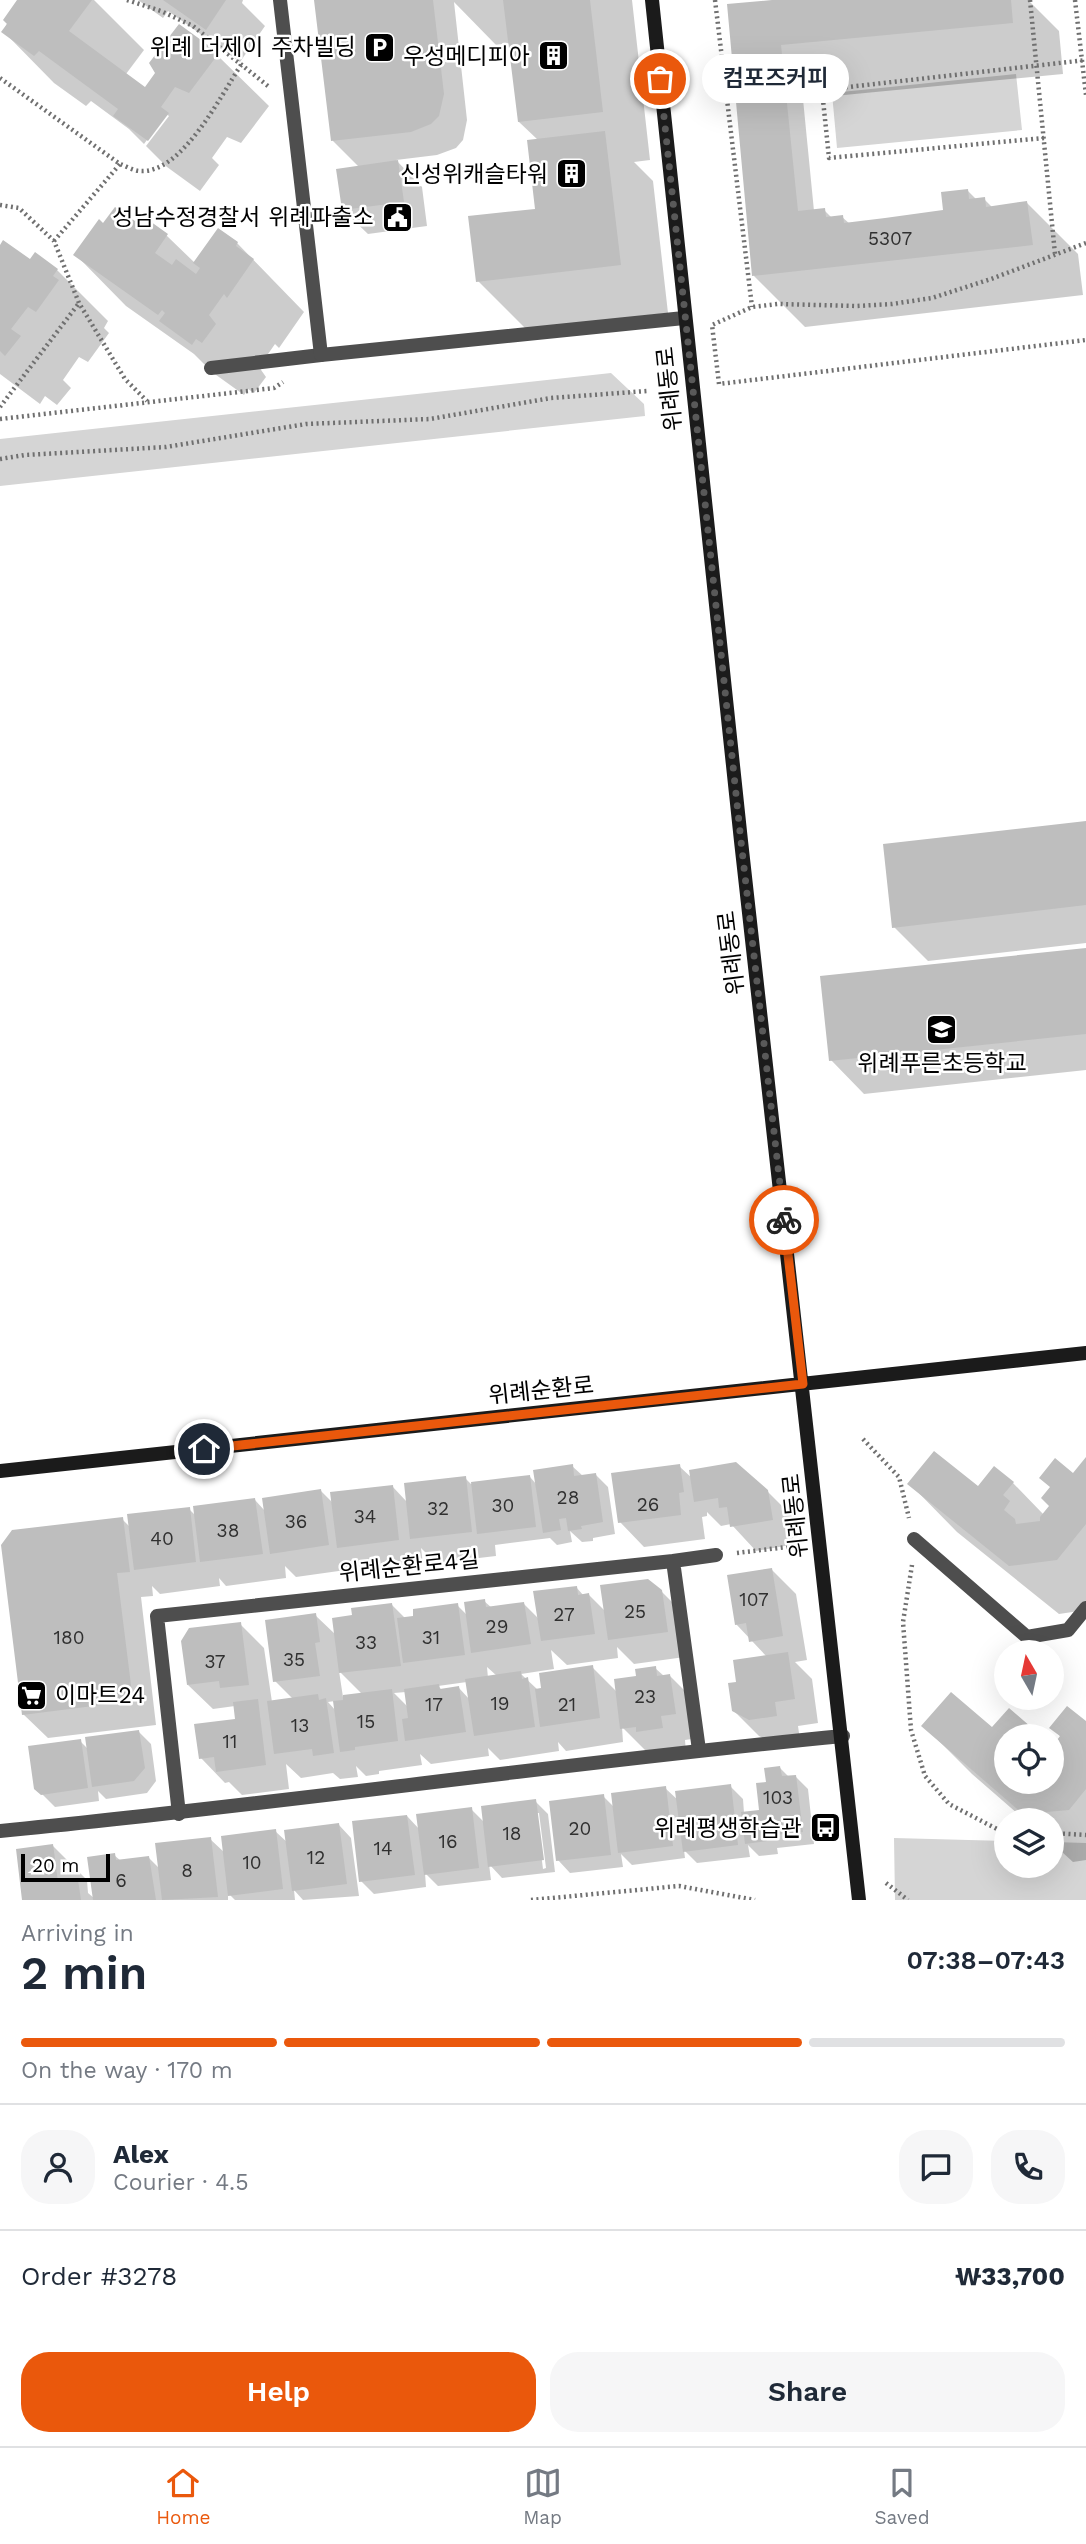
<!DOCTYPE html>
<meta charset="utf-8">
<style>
:root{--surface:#fff;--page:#f6f6f7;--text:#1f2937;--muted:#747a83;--line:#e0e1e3;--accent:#ea580c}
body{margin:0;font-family:"Work Sans","Noto Sans KR",sans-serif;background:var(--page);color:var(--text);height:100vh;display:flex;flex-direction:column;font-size:26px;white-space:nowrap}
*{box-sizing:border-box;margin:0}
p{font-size:23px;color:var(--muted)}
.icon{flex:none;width:38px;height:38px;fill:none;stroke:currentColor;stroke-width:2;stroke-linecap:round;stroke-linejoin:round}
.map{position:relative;height:1900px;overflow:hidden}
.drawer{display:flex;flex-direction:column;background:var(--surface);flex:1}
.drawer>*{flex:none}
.needle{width:46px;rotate:351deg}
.fabs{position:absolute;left:994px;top:1640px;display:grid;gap:14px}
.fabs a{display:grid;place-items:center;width:70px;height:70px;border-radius:50%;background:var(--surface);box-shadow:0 7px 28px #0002;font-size:35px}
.scale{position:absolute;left:21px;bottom:18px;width:89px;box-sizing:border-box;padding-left:7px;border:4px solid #000;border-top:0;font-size:19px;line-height:24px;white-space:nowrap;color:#000;-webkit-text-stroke:5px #fff;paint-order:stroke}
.pin{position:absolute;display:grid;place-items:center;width:60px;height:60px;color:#fff;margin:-30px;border:4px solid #fff;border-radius:50%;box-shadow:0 2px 7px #0007}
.courier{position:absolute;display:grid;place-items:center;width:70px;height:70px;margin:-35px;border:5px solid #ea580c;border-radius:50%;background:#fff;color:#222;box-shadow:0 2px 9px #0007}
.bubble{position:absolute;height:49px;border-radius:24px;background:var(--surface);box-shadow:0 7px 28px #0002;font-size:23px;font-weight:600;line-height:49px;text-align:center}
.head em{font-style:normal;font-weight:600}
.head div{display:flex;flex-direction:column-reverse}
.head{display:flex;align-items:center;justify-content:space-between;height:119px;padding:0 21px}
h1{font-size:46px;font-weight:600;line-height:52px}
.bar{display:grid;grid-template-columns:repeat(4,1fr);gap:10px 7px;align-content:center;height:84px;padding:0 21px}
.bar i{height:9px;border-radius:5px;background:var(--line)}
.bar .active{background:var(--accent)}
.bar p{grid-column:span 4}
.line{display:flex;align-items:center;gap:18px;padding:0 21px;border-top:2px solid var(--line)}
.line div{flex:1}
.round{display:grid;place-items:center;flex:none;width:74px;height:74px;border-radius:28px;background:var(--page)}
.primary-button{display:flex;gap:14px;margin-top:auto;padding:14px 21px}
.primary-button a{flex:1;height:80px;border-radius:28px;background:var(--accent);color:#fff;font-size:28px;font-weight:600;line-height:80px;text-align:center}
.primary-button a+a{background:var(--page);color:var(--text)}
.tabs{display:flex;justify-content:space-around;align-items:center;height:98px;border-top:2px solid var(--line);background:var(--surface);font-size:19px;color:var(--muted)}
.tabs a{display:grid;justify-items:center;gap:4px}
.tabs .active{color:var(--accent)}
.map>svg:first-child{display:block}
.green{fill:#d5d5d5}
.shadow{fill:#0003;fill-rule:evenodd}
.building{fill:#bebebe}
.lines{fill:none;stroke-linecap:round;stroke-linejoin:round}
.path{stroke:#707070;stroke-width:4.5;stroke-dasharray:2 3.5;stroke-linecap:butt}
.lane{stroke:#4e4e4e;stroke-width:14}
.street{stroke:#4e4e4e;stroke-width:14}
.secondary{stroke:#1b1b1b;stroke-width:14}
.done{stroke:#595959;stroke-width:7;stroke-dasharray:0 12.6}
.route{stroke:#ea580c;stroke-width:9}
.labels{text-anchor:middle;stroke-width:5;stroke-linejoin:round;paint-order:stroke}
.number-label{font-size:19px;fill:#303030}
.poi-label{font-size:23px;fill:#000;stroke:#fff;text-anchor:end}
.street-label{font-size:23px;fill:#000;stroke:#fff}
</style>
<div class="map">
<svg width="1086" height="1900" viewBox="0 0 1086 1900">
<rect width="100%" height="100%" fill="#fff"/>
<path class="green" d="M1016,74L1022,130L837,148L832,93Z
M611,373L644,404L645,416L0,486V439Z
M894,1838L1006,1841V1866H1052V1842L1086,1843V1900H895Z"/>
<path class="shadow" d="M20,0H94L144,50L126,74L145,89L217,55L269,106L241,143L227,137L212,158L219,165L200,191L167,167L146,146L169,116L166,114L144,144L129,129L91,101L86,106L54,83L3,31Z
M138,0H243L242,3L265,26L240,62L168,11L163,18Z
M316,0H632L650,160L634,162L653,181L668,313L526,329L478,281L537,210L538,140L519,122L510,43L496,45L454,2L467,120L463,140L456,148L437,155L396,160L422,187L427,226L368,234L343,210L360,168L333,141Z
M778,0H1028L1059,31L1063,74L803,99L814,211L824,210L832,218L842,217L850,224L945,211L967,190L977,200L984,199L993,208L1027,203L1078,254L1083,295L805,327L754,276Z
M140,216L167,236L195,263L237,243L304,312L279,348L275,344L259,367L266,377L254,393L248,389L244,395L212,372L194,354L126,306L75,254L103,225L136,223Z
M0,248L30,262L36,254L57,270L108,321L104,328L109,333L88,362L79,357L63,380L71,388L57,405L45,396L40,404L0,374Z
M1086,823V943L928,961L894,927Z
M1086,950V1070L864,1094L831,1060Z
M1086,1460V1610L1059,1614L957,1532L909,1483L978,1488L1013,1483L1044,1515Z
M572,1466L583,1476L595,1474L608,1487L615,1534L593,1538V1541L582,1542L570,1531L572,1542L557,1545L550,1538L495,1545L496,1556L436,1563L421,1548L423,1564L363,1571L351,1560L353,1569L296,1577L285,1566L286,1578L226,1586L219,1578L220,1586L160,1594L152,1586L153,1596L141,1597L156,1725L48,1738L23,1714L122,1519L130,1527L189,1509L196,1516L255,1500L265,1511L321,1491L334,1504L392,1486L407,1502L465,1478L471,1484L530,1477L537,1485Z
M679,1466L693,1479L767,1491L792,1516L796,1544L756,1551L731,1524L721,1526L707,1512V1516L702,1517L705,1539L644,1547L620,1522Z
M772,1570L796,1594L807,1660L795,1662L812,1679L818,1723L798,1726L800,1740L775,1744L759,1736L734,1711L738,1683L767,1657L736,1624Z
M576,1587L584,1596L589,1595L606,1612L661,1591L686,1616L692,1656L634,1664L617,1647L618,1658L567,1665L551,1650L554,1669L521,1674L538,1690L592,1667L617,1692L655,1668L664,1676L669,1675L694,1700L699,1738L685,1740L686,1752H647L622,1727L623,1742L566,1751L558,1742L559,1751L500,1760L488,1748L489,1756L431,1764L420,1754L422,1765L379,1771V1774L366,1776L356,1766L358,1777L340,1779L333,1773L301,1778L286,1764L289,1789L242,1795L229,1782L225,1783L201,1758L237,1721L235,1706L213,1709L188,1685L240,1624L264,1648L272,1702L293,1699L275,1681L315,1615L336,1635L392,1605L406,1619L457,1605L467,1615L484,1601L492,1608L524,1604L539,1619ZM487,1667L497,1676L488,1678ZM339,1671L362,1694L343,1697ZM467,1682L470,1700L459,1688L443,1691L438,1686ZM406,1692L409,1708L394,1693ZM335,1701L336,1711L328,1702Z
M1009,1711L1037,1736H1006V1782H1052V1749L1061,1737L1051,1727L1086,1722V1860L1073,1862L1052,1843V1820H1025L972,1774L924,1726L992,1729Z
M138,1731L151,1744L156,1781L147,1793L106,1799L98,1791L99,1801L55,1807L36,1788L80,1741L88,1749Z
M780,1768L789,1777L795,1776L808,1789L814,1844L777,1848L778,1854L759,1856L748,1845L750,1857L697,1863L684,1850L685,1858L632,1865L621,1854L623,1867L570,1873L558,1860L603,1796L614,1807L665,1788L679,1801L730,1786L743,1799L744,1813L761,1812L768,1783Z
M535,1801L548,1814L555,1872L502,1878L489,1864L491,1880L438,1886L425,1873L426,1887L374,1894L361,1881L407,1816L420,1830L471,1809L485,1823ZM536,1813H539L546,1868L543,1869Z
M339,1825L351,1838L359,1896L303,1900L294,1890L295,1900H235L228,1893V1900H24L53,1846L87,1880L88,1893L94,1898L114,1855L121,1861L149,1858L160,1869L210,1839L225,1853L275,1831L288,1843Z"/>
<path class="building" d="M17,0H92L69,31L145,87L155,73L149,63L179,24L219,53L189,93L175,87L161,107L169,113L148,141L113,116L118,109L39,51L34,56L1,32L7,24L3,20Z
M163,0H226L206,30Z
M314,0H433L444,94L439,116L431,124L411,132L331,141Z
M503,0H590L603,112L518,122Z
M772,0H1011L1013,23L781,45L798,211L825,208L826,217L843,215L844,223L885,218L943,210L941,192L968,189L969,199L985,197L986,207L1027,201L1033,245L752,276L727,4Z
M605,131L621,265L476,282L468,216L535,209L527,140Z
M398,160L404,202L342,210L336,169Z
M115,207L135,221L140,214L168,234L155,253L172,265L176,259L196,274L200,268L193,263L218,228L238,242L236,246L254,259L227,298L224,294L209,315L216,324L202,343L196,339L192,345L159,321L165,313L162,310L158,315L73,255L99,219L103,223Z
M3,240L30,259L35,252L58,269L53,276L59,280L36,312L28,307L11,329L21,336L5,356L0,351V245Z
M1086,821V905L892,928L883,844Z
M1086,948V1034L829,1061L820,976Z
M934,1451L978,1486L994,1466L1014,1482L1003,1495L1010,1501L1004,1510L1015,1519L1016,1524L1040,1521V1517L1049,1506L1041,1498L1050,1487L1039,1478L1055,1458L1073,1473L1086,1457V1524L1057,1560L1009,1566L907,1484Z
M736,1462L768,1490L773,1520L730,1527L727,1507L719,1508L718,1498L694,1502L689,1470Z
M573,1464L574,1476L596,1473L603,1522L581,1526L582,1529L568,1531L566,1518L559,1519L561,1530L543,1533L533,1470Z
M680,1464L684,1492L679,1493L681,1515L618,1523L611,1473Z
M530,1475L536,1527L477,1534L471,1482Z
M466,1476L472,1532L410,1539L404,1483Z
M393,1485L399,1540L337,1548L330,1492Z
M321,1489L329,1545L270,1554L262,1498Z
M255,1498L263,1554L200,1562L193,1506Z
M190,1507L196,1562L134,1570L127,1514Z
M123,1517L130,1572L117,1573L133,1701L22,1715L1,1545L12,1530Z
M772,1568L783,1636L749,1642L746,1623L735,1625L727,1575Z
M648,1579L662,1590L668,1632L608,1640L600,1585Z
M577,1586L578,1595L589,1593L595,1634L541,1641L533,1591Z
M485,1599L486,1607L524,1602L531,1644L471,1653L464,1602Z
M392,1603L401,1666L339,1673L332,1618L352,1615L351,1608Z
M458,1603L465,1655L403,1663L397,1618L413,1616V1609Z
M316,1613L320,1642L315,1643L320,1676L273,1682L265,1620Z
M241,1622L249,1685L220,1688L219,1681L187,1685L181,1641L189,1628Z
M788,1652L795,1699L775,1702L777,1716L749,1720L732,1711L728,1683L736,1682L733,1660Z
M593,1665L600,1718L540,1727L535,1689L541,1688L539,1673Z
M656,1666L657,1676L670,1674L676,1714L661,1716L663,1728L636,1732V1727L620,1729L614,1679L636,1676L635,1669Z
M521,1671L522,1679L528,1677L535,1727L474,1736L465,1679Z
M439,1684L440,1689L459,1686L466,1732L405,1741L402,1719L408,1718L404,1689Z
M392,1689L398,1741L355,1747V1750L340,1752L333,1701L343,1700V1695Z
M951,1692L992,1727L1009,1708L1031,1727L1024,1736H1006V1782H1052V1763L1059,1755L1052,1750V1747L1060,1736L1049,1728L1067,1706L1086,1721V1789L1069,1810L1023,1814L921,1726Z
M318,1694L319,1700L326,1698L334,1753L313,1756L312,1749L274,1754L267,1701Z
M258,1699L266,1765L216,1772L214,1757L199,1759L194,1724L235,1719L233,1702Z
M139,1730L145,1768L134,1781L92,1787L85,1737Z
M81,1739L88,1788L41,1795L34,1789L28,1746Z
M780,1766L782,1776L796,1775L803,1832L766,1836L767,1841L745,1844L741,1812L759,1810L756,1783L766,1782L764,1768Z
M731,1784L738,1845L683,1852L675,1791Z
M666,1786L673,1846L618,1853L611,1793Z
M604,1794L611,1855L556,1861L549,1801Z
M536,1799L544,1860L488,1867L481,1806Z
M472,1807L479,1868L424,1875L416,1814Z
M407,1815L415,1875L359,1882L352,1821Z
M339,1823L347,1884L292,1891L284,1830Z
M276,1829L283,1889L228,1896L221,1836Z
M211,1837L218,1897L162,1900L155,1843Z
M53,1844L58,1882L78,1880L81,1900H22L16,1849Z
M115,1853L116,1860L149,1856L156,1900H93L87,1857Z"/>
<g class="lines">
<path class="path" d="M127,0L161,11L193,26L268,86
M715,0L752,307
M1030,0L1055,254
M1075,0L1086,95
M0,78L120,164C126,166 134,171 140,171C182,174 221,95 241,65
M1044,138L829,158L822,90L1086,60
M0,205L19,208L54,241L79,303L125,379L147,401
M54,241L120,164
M1086,243L991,279L932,298L892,304L857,306L778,304L752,307L712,325L719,384L1086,340
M0,407L79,303
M0,419L274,388L283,382
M0,459L25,455L166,447L306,424L430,419L551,398L647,391
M863,1439L899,1477L909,1518
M737,1553L787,1547
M912,1565L903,1622L911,1730L925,1776L949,1804L997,1829H1006
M1052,1833L1086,1835
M886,1883L908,1900
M531,1900L679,1886L755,1900"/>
<path class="lane" d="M211,368L321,355
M673,1561L716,1555
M179,1814L157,1616L673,1561L699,1750"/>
<path class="street" d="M280,0L321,355L684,318
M914,1539L1027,1637L1068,1630L1086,1608
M0,1831C281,1804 561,1763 843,1736"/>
<path class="secondary" d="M652,0L741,841L859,1900
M0,1471L1086,1353"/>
</g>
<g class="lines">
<path class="done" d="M660,79L741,841L784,1220"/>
<path class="route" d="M204,1449L803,1384L784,1220"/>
</g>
<defs>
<symbol id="parking-square" viewBox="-11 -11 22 22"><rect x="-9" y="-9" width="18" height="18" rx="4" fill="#000" stroke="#fff"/><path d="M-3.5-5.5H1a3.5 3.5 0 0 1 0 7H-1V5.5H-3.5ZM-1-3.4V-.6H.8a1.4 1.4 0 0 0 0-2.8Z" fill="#fff"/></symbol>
<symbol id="building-square" viewBox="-11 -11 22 22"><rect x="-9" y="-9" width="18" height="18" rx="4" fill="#000" stroke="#fff"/><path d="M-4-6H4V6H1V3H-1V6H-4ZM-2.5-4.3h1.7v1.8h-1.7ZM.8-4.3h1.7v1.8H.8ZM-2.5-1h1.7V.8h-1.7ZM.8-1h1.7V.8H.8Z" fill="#fff"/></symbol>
<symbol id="civic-square" viewBox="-11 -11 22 22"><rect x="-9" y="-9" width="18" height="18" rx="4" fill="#000" stroke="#fff"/><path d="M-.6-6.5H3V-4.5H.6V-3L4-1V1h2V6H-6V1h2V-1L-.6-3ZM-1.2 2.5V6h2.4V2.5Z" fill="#fff"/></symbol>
<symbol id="school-square" viewBox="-11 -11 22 22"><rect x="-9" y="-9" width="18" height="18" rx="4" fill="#000" stroke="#fff"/><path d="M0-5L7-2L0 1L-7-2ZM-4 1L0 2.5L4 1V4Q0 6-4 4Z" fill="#fff"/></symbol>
<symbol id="supermarket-square" viewBox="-11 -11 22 22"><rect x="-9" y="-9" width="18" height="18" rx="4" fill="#000" stroke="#fff"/><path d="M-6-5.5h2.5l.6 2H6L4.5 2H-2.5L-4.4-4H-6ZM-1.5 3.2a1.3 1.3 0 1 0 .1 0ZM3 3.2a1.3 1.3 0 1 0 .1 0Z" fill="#fff"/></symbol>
<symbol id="bus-square" viewBox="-11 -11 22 22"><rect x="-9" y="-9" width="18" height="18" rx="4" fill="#000" stroke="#fff"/><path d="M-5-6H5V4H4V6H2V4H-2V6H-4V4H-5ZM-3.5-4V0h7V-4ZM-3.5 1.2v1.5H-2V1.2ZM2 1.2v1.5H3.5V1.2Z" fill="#fff"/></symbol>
</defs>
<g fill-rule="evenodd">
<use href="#parking-square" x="362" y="30" width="35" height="35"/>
<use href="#building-square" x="536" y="38" width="35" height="35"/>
<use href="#building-square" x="554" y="156" width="35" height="35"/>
<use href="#civic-square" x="380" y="200" width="35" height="35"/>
<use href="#school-square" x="924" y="1012" width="35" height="35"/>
<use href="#supermarket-square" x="14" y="1678" width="35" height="35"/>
<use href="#bus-square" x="808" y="1810" width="35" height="35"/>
</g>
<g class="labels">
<g class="number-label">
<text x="890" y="245">5307</text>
<text x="568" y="1504">28</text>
<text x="648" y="1511">26</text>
<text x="503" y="1512">30</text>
<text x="438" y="1515">32</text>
<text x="365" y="1523">34</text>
<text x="296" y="1528">36</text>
<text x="228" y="1537">38</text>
<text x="162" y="1545">40</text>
<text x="754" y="1606">107</text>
<text x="635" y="1618">25</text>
<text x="564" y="1621">27</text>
<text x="497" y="1633">29</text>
<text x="69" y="1644">180</text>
<text x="431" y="1644">31</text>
<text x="366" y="1649">33</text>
<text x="294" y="1666">35</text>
<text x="215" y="1668">37</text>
<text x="645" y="1703">23</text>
<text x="500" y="1710">19</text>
<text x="434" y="1711">17</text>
<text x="567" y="1711">21</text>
<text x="366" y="1728">15</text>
<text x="300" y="1732">13</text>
<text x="230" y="1748">11</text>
<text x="778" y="1804">103</text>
<text x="580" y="1835">20</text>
<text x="512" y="1840">18</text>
<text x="448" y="1848">16</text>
<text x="383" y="1855">14</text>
<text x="316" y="1864">12</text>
<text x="252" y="1869">10</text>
<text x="187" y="1877">8</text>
<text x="121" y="1887">6</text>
</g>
<g class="poi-label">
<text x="356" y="55">위례 더제이 주차빌딩</text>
<text x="530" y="64">우성메디피아</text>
<text x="548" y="182">신성위캐슬타워</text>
<text x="374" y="225">성남수정경찰서 위례파출소</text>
<text x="942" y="1071" text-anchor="middle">위례푸른초등학교</text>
<text x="55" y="1703" text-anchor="start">이마트24</text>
<text x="802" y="1836">위례평생학습관</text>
</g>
<g class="street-label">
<text transform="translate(669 389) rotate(-96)" y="8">위례동로</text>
<text transform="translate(731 953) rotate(-97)" y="8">위례동로</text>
<text transform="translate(541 1390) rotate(-6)" y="8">위례순환로</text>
<text transform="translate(795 1516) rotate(-96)" y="8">위례동로</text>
<text transform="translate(409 1566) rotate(-6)" y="8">위례순환로4길</text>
</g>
</g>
</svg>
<div class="fabs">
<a><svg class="needle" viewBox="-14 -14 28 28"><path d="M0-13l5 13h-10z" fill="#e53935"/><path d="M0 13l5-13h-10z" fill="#747a83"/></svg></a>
<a><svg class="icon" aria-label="locate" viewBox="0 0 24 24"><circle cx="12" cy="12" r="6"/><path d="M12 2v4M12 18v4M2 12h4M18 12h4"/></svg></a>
<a><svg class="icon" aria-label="layers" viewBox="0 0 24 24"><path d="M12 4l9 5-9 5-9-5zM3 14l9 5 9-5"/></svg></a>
</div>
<div class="scale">20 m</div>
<div class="pin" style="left:660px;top:79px;background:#ea580c"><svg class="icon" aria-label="bag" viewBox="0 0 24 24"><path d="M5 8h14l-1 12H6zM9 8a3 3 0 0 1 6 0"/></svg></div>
<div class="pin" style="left:204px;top:1449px;background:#1f2937"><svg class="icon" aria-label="home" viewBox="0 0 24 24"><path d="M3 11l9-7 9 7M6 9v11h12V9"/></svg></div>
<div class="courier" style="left:784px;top:1220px"><svg class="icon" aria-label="bike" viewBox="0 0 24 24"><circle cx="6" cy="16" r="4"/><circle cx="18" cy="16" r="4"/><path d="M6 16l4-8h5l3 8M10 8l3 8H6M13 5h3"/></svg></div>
<div class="bubble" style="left:702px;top:54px;width:147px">컴포즈커피</div>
</div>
<section class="drawer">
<div class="head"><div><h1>2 min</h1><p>Arriving in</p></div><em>07:38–07:43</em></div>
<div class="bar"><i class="active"></i><i class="active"></i><i class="active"></i><i></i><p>On the way · 170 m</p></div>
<div class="line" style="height:126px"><a class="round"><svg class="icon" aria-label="person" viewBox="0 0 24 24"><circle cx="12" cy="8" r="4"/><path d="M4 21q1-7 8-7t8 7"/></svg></a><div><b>Alex</b><p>Courier · 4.5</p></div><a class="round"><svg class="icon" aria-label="chat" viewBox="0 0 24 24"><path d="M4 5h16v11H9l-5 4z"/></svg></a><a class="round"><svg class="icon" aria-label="phone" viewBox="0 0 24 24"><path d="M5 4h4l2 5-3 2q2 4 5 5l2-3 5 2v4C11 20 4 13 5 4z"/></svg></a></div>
<div class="line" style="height:91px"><div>Order #3278</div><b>₩33,700</b></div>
<div class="primary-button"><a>Help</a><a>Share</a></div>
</section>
<nav class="tabs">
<a class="active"><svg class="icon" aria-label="home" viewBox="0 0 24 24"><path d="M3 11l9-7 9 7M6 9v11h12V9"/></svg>Home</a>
<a><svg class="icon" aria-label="map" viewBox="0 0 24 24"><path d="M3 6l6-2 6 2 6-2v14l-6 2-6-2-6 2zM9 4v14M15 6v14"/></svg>Map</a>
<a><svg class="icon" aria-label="saved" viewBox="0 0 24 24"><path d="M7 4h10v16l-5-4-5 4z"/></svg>Saved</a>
</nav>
